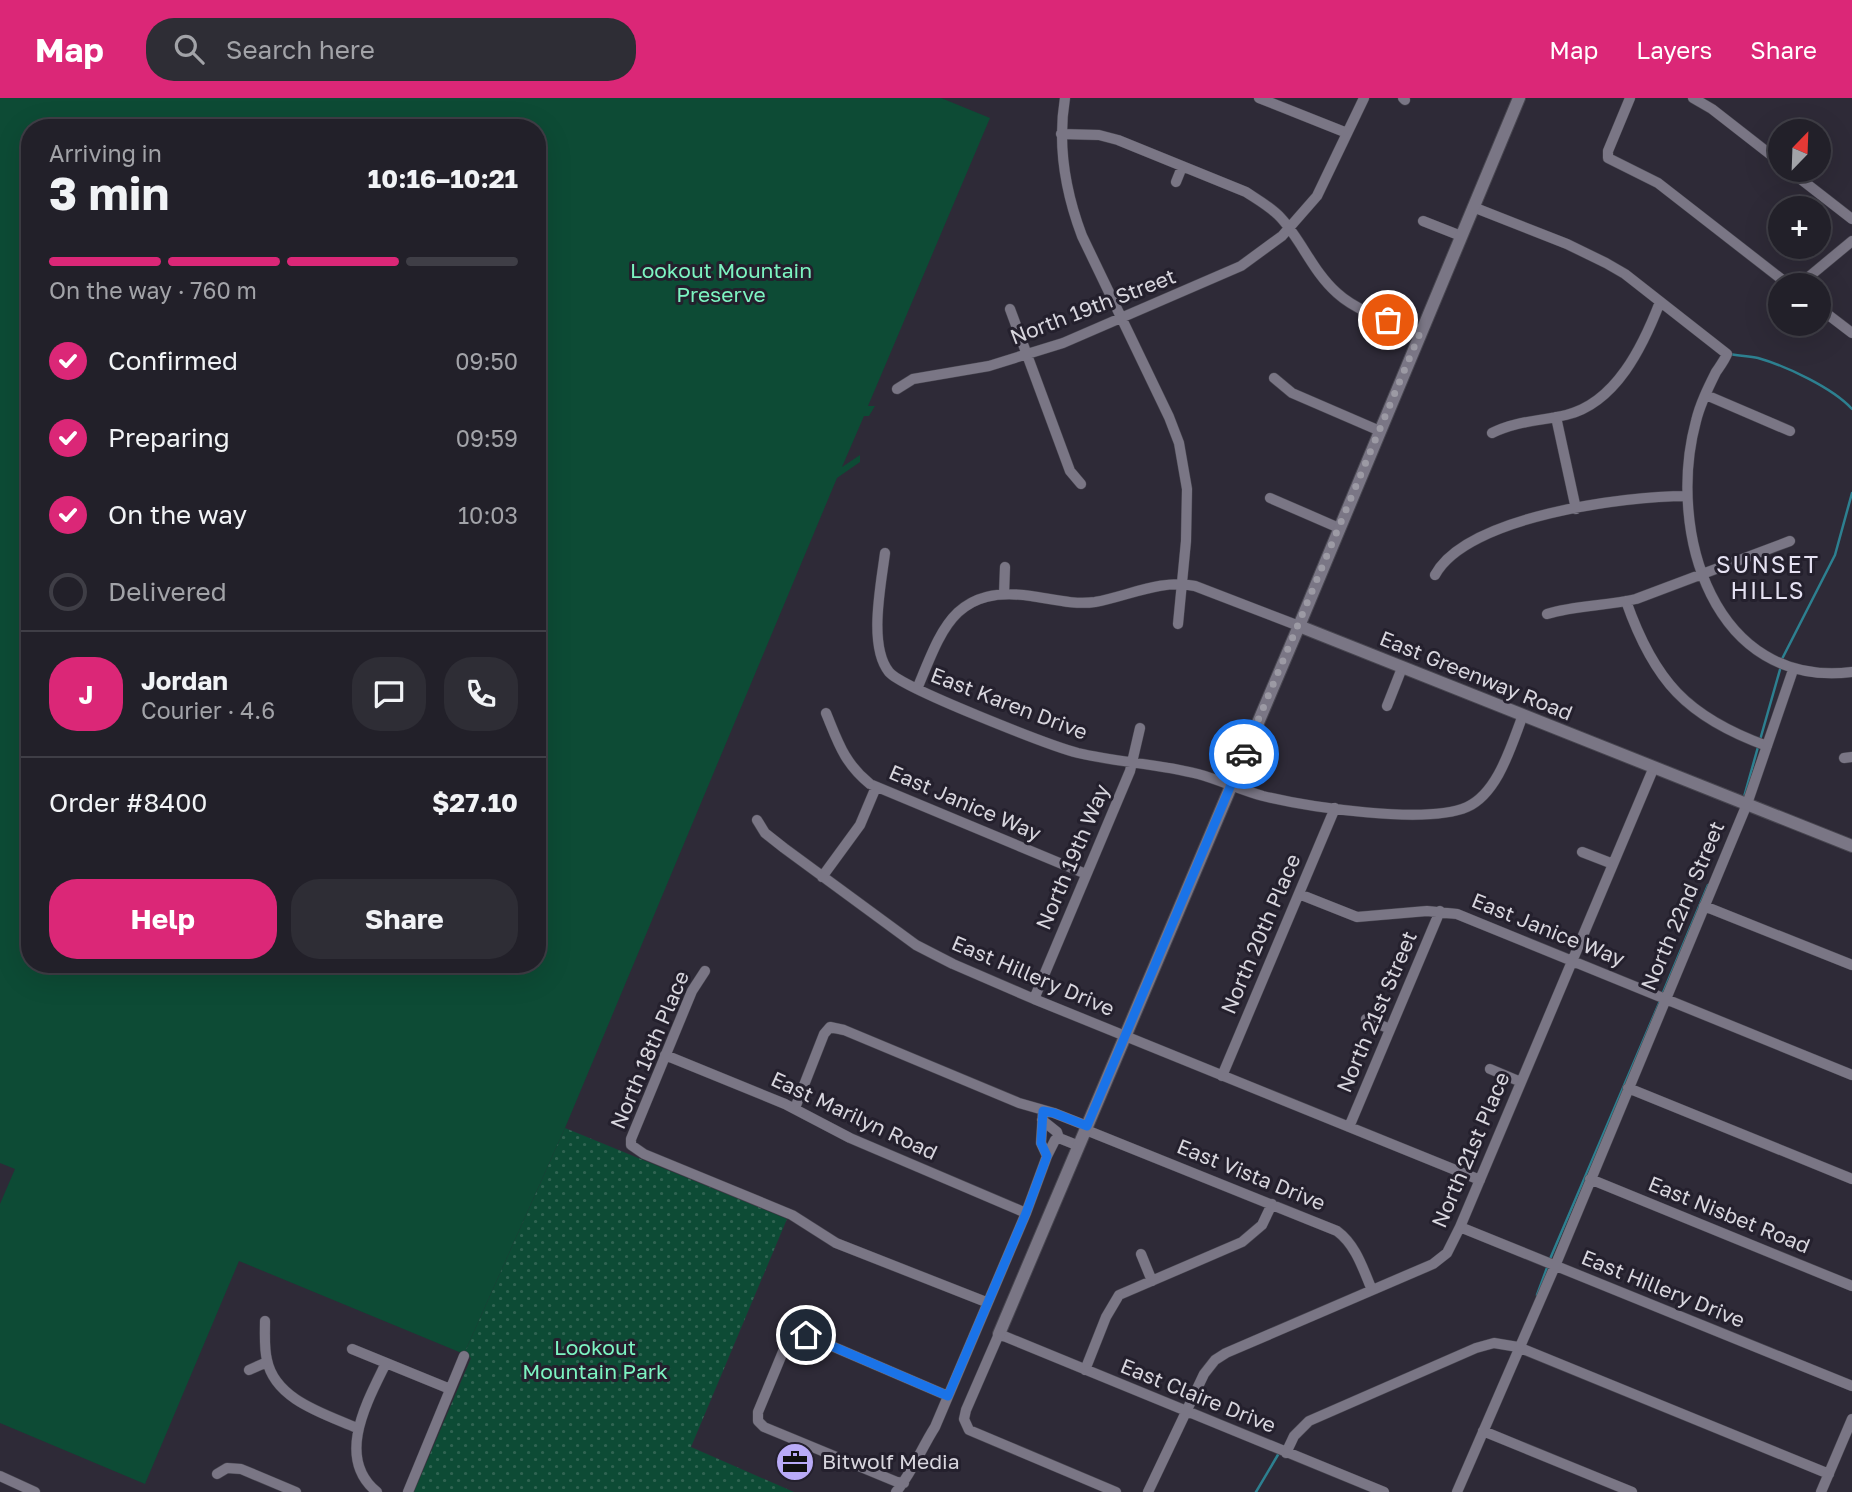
<!DOCTYPE html>
<meta charset="utf-8">
<style>
:root{--surface:#222029;--page:#2e2d35;--text:#f1f3f6;--muted:#a2a3a8;--line:#3f3e46;--accent:#db2777}
body{margin:0;font-family:"Golos Text",sans-serif;background:var(--page);color:var(--text);height:100vh;display:flex;flex-direction:column;font-size:26px;white-space:nowrap}
*{box-sizing:border-box;margin:0}
p{font-size:23px;color:var(--muted)}
.icon{flex:none;width:38px;height:38px;fill:none;stroke:currentColor;stroke-width:2;stroke-linecap:round;stroke-linejoin:round}
.map{position:relative;flex:1;overflow:hidden}
.drawer{position:absolute;left:21px;top:21px;width:525px;height:854px;display:flex;flex-direction:column;background:var(--surface);border-radius:28px;box-shadow:0 7px 28px #0002,0 0 0 2px var(--line)}
.drawer>*{flex:none}
.needle{width:46px;rotate:23deg}
.fabs{position:absolute;left:1768px;top:21px;display:grid;gap:14px}
.fabs a{display:grid;place-items:center;width:63px;height:63px;border-radius:50%;background:var(--surface);box-shadow:0 7px 28px #0002,0 0 0 2px var(--line);font-size:35px}
.pin{position:absolute;display:grid;place-items:center;width:60px;height:60px;color:#fff;margin:-30px;border:4px solid #fff;border-radius:50%;box-shadow:0 2px 7px #0007}
.courier{position:absolute;display:grid;place-items:center;width:70px;height:70px;margin:-35px;border:5px solid #1a73e8;border-radius:50%;background:#fff;color:#222;box-shadow:0 2px 9px #0007}
.head em{font-style:normal;font-weight:700}
.head div{display:flex;flex-direction:column-reverse}
.head{display:flex;align-items:center;justify-content:space-between;height:119px;padding:0 28px}
h1{font-size:46px;font-weight:700;line-height:52px}
.bar{display:grid;grid-template-columns:repeat(4,1fr);gap:10px 7px;align-content:center;height:84px;padding:0 28px}
.bar i{height:9px;border-radius:5px;background:var(--line)}
.bar .active{background:var(--accent)}
.bar p{grid-column:span 4}
.line{display:flex;align-items:center;gap:18px;padding:0 28px;border-top:2px solid var(--line)}
.line div{flex:1}
.round{display:grid;place-items:center;flex:none;width:74px;height:74px;border-radius:28px;background:var(--page)}
ol{padding:0 28px;list-style:none}
li{display:flex;align-items:center;gap:21px;height:77px}
li p{margin-inline-start:auto}
li .icon{padding:7px;border-radius:50%;background:var(--accent);color:#fff;stroke-width:4}
li:last-child{color:var(--muted)}
li i{width:38px;height:38px;border:4px solid var(--line);border-radius:50%}
.cta{display:flex;gap:14px;margin-top:auto;padding:14px 28px}
.cta a{flex:1;height:80px;border-radius:28px;background:var(--accent);color:#fff;font-size:28px;font-weight:700;line-height:80px;text-align:center}
.cta a+a{background:var(--page);color:var(--text)}
header{display:flex;align-items:center;gap:42px;box-sizing:border-box;height:98px;padding:0 35px;background:var(--accent);color:#fff}
header strong{font-size:33px}
nav{display:flex;gap:38px;margin-inline-start:auto;font-size:24px}
.search{width:490px;height:63px;background:var(--page);display:flex;align-items:center;gap:18px;box-sizing:border-box;padding:0 24px;border-radius:28px;color:var(--muted);font-size:26px}
.map>svg:first-child{display:block}
.green{fill:#0d4b35;fill-rule:evenodd}
.park{fill:url(#park-dots)}
.lines{fill:none;stroke-linecap:round;stroke-linejoin:round}
.stream{stroke:#2d8090;stroke-width:2.5}
.minor-casing{stroke:#484650;stroke-width:11}
.tertiary-casing{stroke:#484650;stroke-width:14}
.minor{stroke:#7a7685;stroke-width:10}
.tertiary{stroke:#7a7685;stroke-width:12}
.done{stroke:#9c9aa4;stroke-width:7;stroke-dasharray:0 12.6}
.route{stroke:#1a73e8;stroke-width:9}
.labels{text-anchor:middle;stroke-width:6;stroke-linejoin:round;paint-order:stroke}
.park-label{font-size:21px;fill:#7cf4c1;stroke:#24202d}
.street-label{font-size:21px;fill:#d8d6de;stroke:#24202d}
.poi-label{font-size:21px;fill:#d8d6de;stroke:#24202d;text-anchor:start}
.neighbourhood-label{font-size:23px;letter-spacing:2px;fill:#e5e1f2;stroke:#24202d}
</style>
<header>
<strong>Map</strong>
<div class="search"><svg class="icon" aria-label="search" viewBox="0 0 24 24"><circle cx="10" cy="10" r="6"/><path d="M15 15l6 6"/></svg>Search here</div>
<nav><a>Map</a><a>Layers</a><a>Share</a></nav>
</header>
<div class="map">
<svg width="1852" height="1394" viewBox="0 0 1852 1394">
<defs>
<pattern id="park-dots" width="8" height="8" patternUnits="userSpaceOnUse" patternTransform="scale(1.75)"><rect width="8" height="8" fill="#0d4b35"/><path d="M2 2h.1M6 6h.1" fill="none" stroke="#306452" stroke-width="1.8" stroke-linecap="round"/></pattern>
</defs>
<rect width="100%" height="100%" fill="#2e2a37"/>
<path class="green" d="M0,0H941L990,20L868,308H875L869,318H864L842,369L860,357V364L837,380L565,1030L464,1256L239,1163L145,1386L0,1325V1106L15,1071L0,1065ZM30,30H537V866H30Z"/>
<path class="park" d="M565,1030L787,1121L691,1349L794,1394H414L471,1260L464,1256Z"/>
<g class="lines">
<path class="stream" d="M1730,256C1739,258 1749,258 1758,260C1786,268 1833,290 1852,311
M1782,561L1835,457L1852,395
M1760,642L1781,568
M1744,699L1758,649
M1662,897L1708,787
M1550,1161L1660,903
M1537,1197L1548,1167
M1256,1394L1279,1355"/>
<defs>
<path id="minor" d="M1065,0C1057,48 1065,93 1082,138L1169,319L1179,345L1187,391L1186,443L1178,526
M1259,0L1347,35
M1403,0L1405,2
M1630,0L1608,53V60L1658,85L1789,187
M1693,0L1712,11L1780,64
M1061,36L1099,37L1118,42L1246,94C1258,102 1271,109 1281,120C1302,143 1313,174 1337,195C1359,215 1393,224 1420,235
M1789,72L1852,121
M1176,84L1182,69
M1473,109L1567,146L1606,165L1625,176L1727,256C1724,263 1720,268 1716,274C1708,290 1700,306 1696,323C1666,434 1714,591 1852,574
M1423,123L1461,138
M1799,187L1852,143
M1818,209L1852,235
M1010,211L1070,373L1081,386
M1274,280L1292,295L1380,333
M897,291L913,281L989,268L1063,245L1241,168L1282,138L1317,98L1364,0
M1706,297L1790,333
M1556,319L1576,411
M1492,335C1515,323 1541,323 1566,317C1616,305 1643,248 1660,204
M1270,400L1339,430
M885,455C881,487 868,548 889,574C902,590 1051,648 1078,655C1117,664 1159,666 1198,676C1220,682 1241,692 1263,698C1308,709 1426,727 1467,709C1498,695 1511,648 1523,617
M1435,477C1467,418 1625,398 1687,398
M1004,496L1005,469
M1626,503C1654,583 1687,619 1767,648
M1547,516C1575,507 1607,508 1636,501L1790,443
M917,591C942,531 954,487 1031,498C1052,501 1074,507 1095,504C1129,498 1160,481 1195,488L1299,528
M1387,608L1402,570
M826,615C838,644 844,665 870,686L1086,776
M1844,660L1852,659
M757,722L765,735L784,750L916,847L953,866L1034,901L1480,1082
M1582,754L1613,766
M822,779L860,727L876,689
M1299,796L1357,819L1427,813L1457,816L1852,977
M1704,808L1852,867
M705,873L692,893L631,1041V1047L644,1056L792,1117L836,1145L986,1204
M1034,901L1130,673L1140,630
M1366,921L1390,931
M665,957L785,1006L850,1040L1026,1115
M1490,971L1521,984
M1222,978L1335,710
M1628,990L1852,1081
M795,1010L824,936L830,929L844,932L1019,1005L1054,1015L1087,1028
M1042,1022L1057,1034L1059,1040
M1349,1029L1440,813
M1086,1032L1337,1133C1356,1147 1363,1171 1372,1192
M1047,1058L1055,1042L1059,1040L1079,1048
M1590,1081L1852,1188
M1460,1129L1852,1288
M1141,1156L1152,1183
M265,1223C265,1236 264,1250 267,1262C275,1302 325,1316 357,1330
M352,1251L450,1291
M249,1272L267,1264
M1085,1272L1106,1219L1119,1197L1242,1144L1262,1127L1272,1106
M1483,1333L1632,1394
M1286,1355L1294,1338L1309,1323L1476,1250L1494,1245L1518,1249L1829,1376
M217,1376L227,1370L241,1371L296,1394
M0,1378L35,1394
M904,1385L897,1384L764,1329L758,1323V1314L787,1244L793,1235L806,1237L948,1298
M377,1394C335,1360 367,1304 386,1265
M408,1394L464,1258
M896,1394C912,1375 921,1351 935,1329L1026,1115L1047,1058L1041,1045L1043,1013
M1116,1394L969,1332L964,1321L966,1312L999,1236L1384,1394
M1148,1394L1204,1276L1215,1262L1226,1255L1433,1166L1447,1155L1460,1129L1654,669
M1457,1394L1555,1168L1747,706L1793,572
M1821,1394L1852,1321"/>
<path id="tertiary" d="M1299,528L1852,748
M999,1236L1299,528L1519,0"/>
</defs>
<use href="#minor" class="minor-casing"/>
<use href="#tertiary" class="tertiary-casing"/>
<use href="#minor" class="minor"/>
<use href="#tertiary" class="tertiary"/>
</g>
<g class="lines">
<path class="done" d="M1244,656L1420,235L1388,222"/>
<path class="route" d="M806,1237L948,1298L1026,1115L1047,1058L1041,1045L1043,1013L1054,1015L1087,1028L1244,656"/>
</g>
<defs>
<symbol id="office-disc" viewBox="-11 -11 22 22"><circle r="9.5" fill="#b9abf7" stroke="#24202d"/><path d="M-6-3h4V-5.5h4V-3h4V5H-6ZM-1-4.5V-3h2v-1.5ZM-6 0V1H6V0Z" fill="#111"/></symbol>
</defs>
<g fill-rule="evenodd">
<use href="#office-disc" x="773" y="1342" width="44" height="44"/>
</g>
<g class="labels">
<g class="park-label">
<text x="721" y="180">Lookout Mountain<tspan x="721" dy="24">Preserve</tspan></text>
<text x="595" y="1257">Lookout<tspan x="595" dy="24">Mountain Park</tspan></text>
</g>
<g class="street-label">
<text transform="translate(1093 209) rotate(-21)" y="7">North 19th Street</text>
<text transform="translate(1476 578) rotate(22)" y="7">East Greenway Road</text>
<text transform="translate(1009 606) rotate(21)" y="7">East Karen Drive</text>
<text transform="translate(965 705) rotate(23)" y="7">East Janice Way</text>
<text transform="translate(1073 759) rotate(-67)" y="7">North 19th Way</text>
<text transform="translate(1683 808) rotate(-67)" y="7">North 22nd Street</text>
<text transform="translate(1548 832) rotate(22)" y="7">East Janice Way</text>
<text transform="translate(1261 836) rotate(-67)" y="7">North 20th Place</text>
<text transform="translate(1033 878) rotate(23)" y="7">East Hillery Drive</text>
<text transform="translate(1377 914) rotate(-67)" y="7">North 21st Street</text>
<text transform="translate(650 952) rotate(-67)" y="7">North 18th Place</text>
<text transform="translate(854 1018) rotate(25)" y="7">East Marilyn Road</text>
<text transform="translate(1471 1052) rotate(-67)" y="7">North 21st Place</text>
<text transform="translate(1251 1077) rotate(22)" y="7">East Vista Drive</text>
<text transform="translate(1729 1117) rotate(22)" y="7">East Nisbet Road</text>
<text transform="translate(1663 1191) rotate(22)" y="7">East Hillery Drive</text>
<text transform="translate(1198 1298) rotate(22)" y="7">East Claire Drive</text>
</g>
<g class="poi-label">
<text x="822" y="1371">Bitwolf Media</text>
</g>
<g class="neighbourhood-label">
<text x="1768" y="475">SUNSET<tspan x="1768" dy="26">HILLS</tspan></text>
</g>
</g>
</svg>
<div class="fabs">
<a><svg class="needle" viewBox="-14 -14 28 28"><path d="M0-13l5 13h-10z" fill="#e53935"/><path d="M0 13l5-13h-10z" fill="#a2a3a8"/></svg></a>
<a>+</a>
<a>−</a>
</div>
<div class="pin" style="left:1388px;top:222px;background:#ea580c"><svg class="icon" aria-label="bag" viewBox="0 0 24 24"><path d="M5 8h14l-1 12H6zM9 8a3 3 0 0 1 6 0"/></svg></div>
<div class="pin" style="left:806px;top:1237px;background:#1f2937"><svg class="icon" aria-label="home" viewBox="0 0 24 24"><path d="M3 11l9-7 9 7M6 9v11h12V9"/></svg></div>
<div class="courier" style="left:1244px;top:656px"><svg class="icon" aria-label="car" viewBox="0 0 24 24"><path d="M5 17H2v-5l4-1 3-4h7l3 4 3 1v5h-3M9 17h6M6 11h13"/><circle cx="7" cy="17" r="2"/><circle cx="17" cy="17" r="2"/></svg></div>
<section class="drawer">
<div class="head"><div><h1>3 min</h1><p>Arriving in</p></div><em>10:16–10:21</em></div>
<div class="bar"><i class="active"></i><i class="active"></i><i class="active"></i><i></i><p>On the way · 760 m</p></div>
<ol>
<li><svg class="icon" aria-label="check" viewBox="0 0 24 24"><path d="M5 12l5 5 9-10"/></svg>Confirmed<p>09:50</p></li>
<li><svg class="icon" aria-label="check" viewBox="0 0 24 24"><path d="M5 12l5 5 9-10"/></svg>Preparing<p>09:59</p></li>
<li><svg class="icon" aria-label="check" viewBox="0 0 24 24"><path d="M5 12l5 5 9-10"/></svg>On the way<p>10:03</p></li>
<li><i></i>Delivered</li>
</ol>
<div class="line" style="height:126px"><b class="round" style="background:var(--accent);color:#fff">J</b><div><b>Jordan</b><p>Courier · 4.6</p></div><a class="round"><svg class="icon" aria-label="chat" viewBox="0 0 24 24"><path d="M4 5h16v11H9l-5 4z"/></svg></a><a class="round"><svg class="icon" aria-label="phone" viewBox="0 0 24 24"><path d="M5 4h4l2 5-3 2q2 4 5 5l2-3 5 2v4C11 20 4 13 5 4z"/></svg></a></div>
<div class="line" style="height:91px"><div>Order #8400</div><b>$27.10</b></div>
<div class="cta"><a>Help</a><a>Share</a></div>
</section>
</div>
